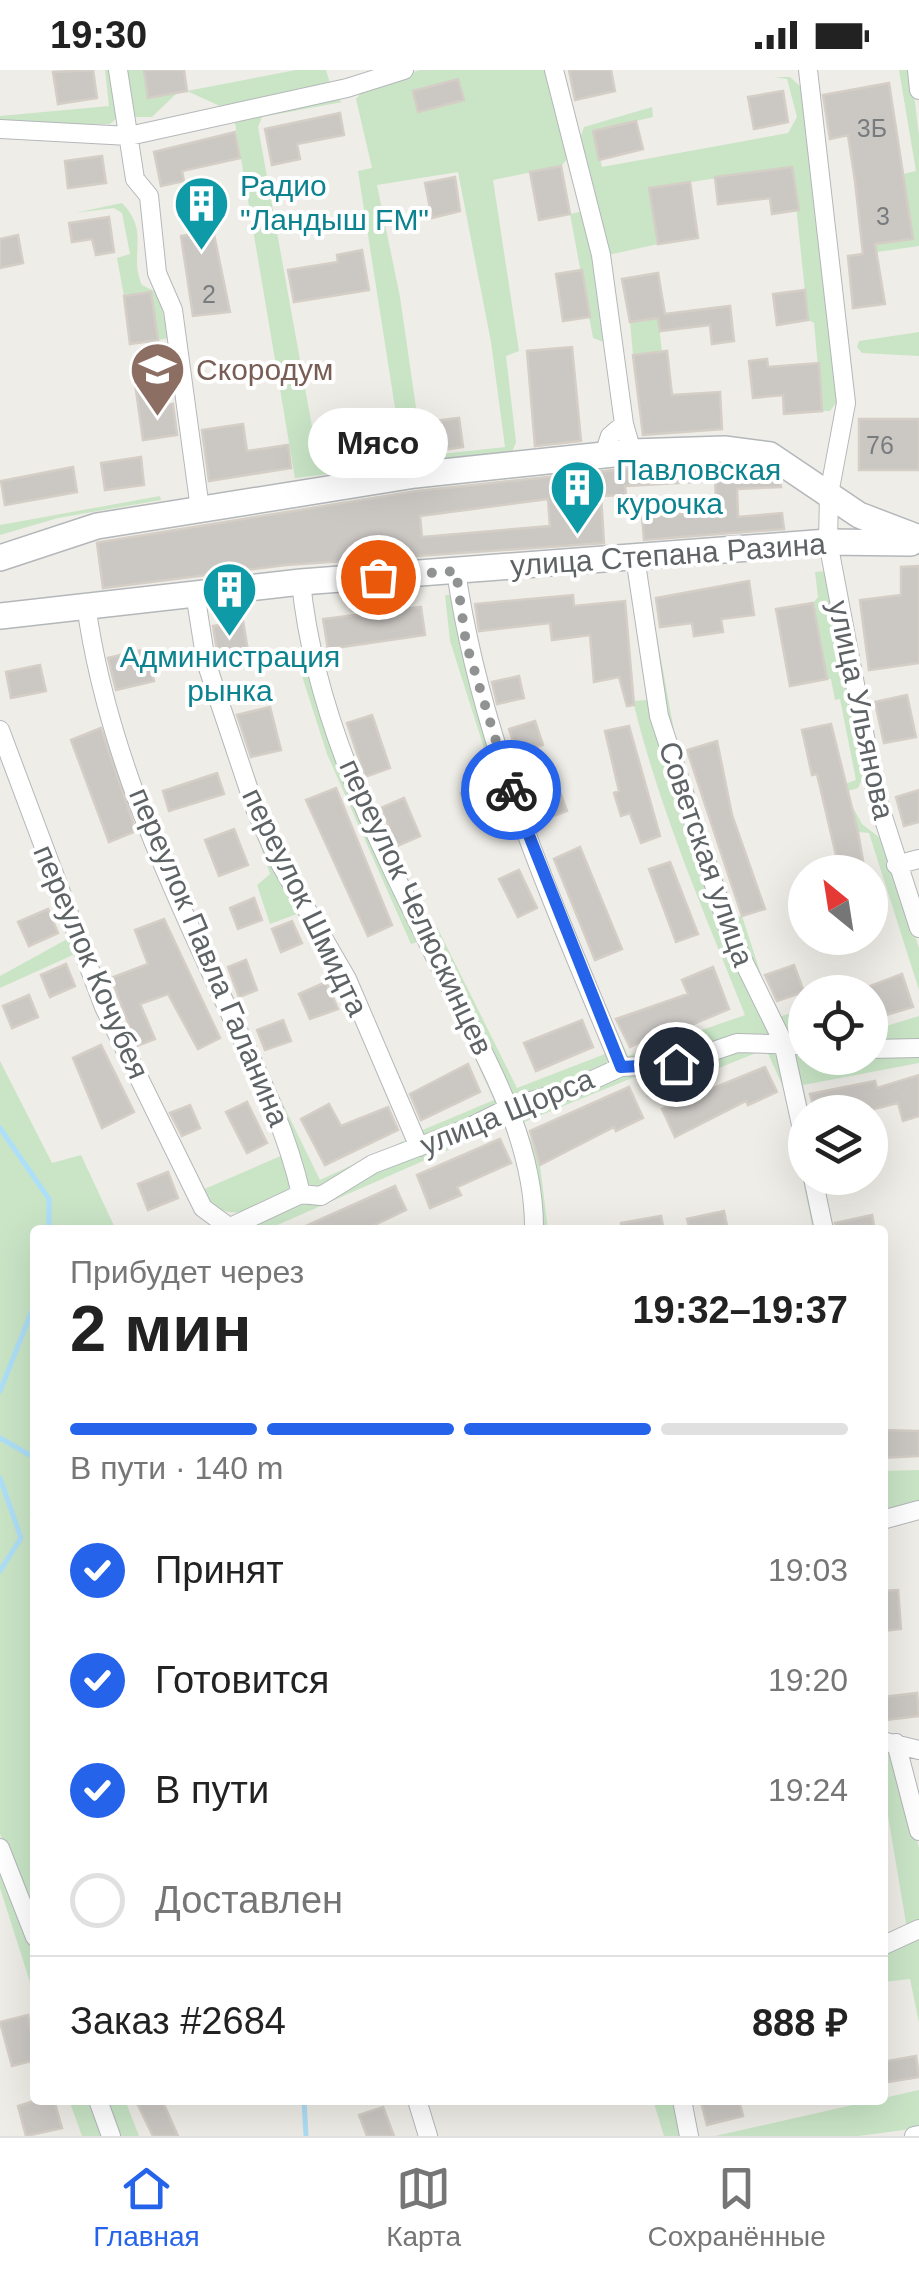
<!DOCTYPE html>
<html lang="ru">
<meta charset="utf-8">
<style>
:root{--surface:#fff;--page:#f2f2f2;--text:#222;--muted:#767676;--line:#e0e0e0;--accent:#2563eb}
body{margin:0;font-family:Arial,sans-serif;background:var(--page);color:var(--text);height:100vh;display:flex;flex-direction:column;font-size:38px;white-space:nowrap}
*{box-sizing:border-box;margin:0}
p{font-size:32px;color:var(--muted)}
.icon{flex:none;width:55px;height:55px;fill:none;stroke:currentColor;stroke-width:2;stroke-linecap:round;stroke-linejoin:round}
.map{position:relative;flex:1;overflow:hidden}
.sheet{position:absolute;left:30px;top:1155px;width:858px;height:880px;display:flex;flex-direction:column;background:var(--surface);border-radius:10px;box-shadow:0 10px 40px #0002}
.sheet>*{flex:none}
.needle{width:65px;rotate:330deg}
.fabs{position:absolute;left:788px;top:785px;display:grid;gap:20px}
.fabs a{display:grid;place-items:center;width:100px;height:100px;border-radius:50%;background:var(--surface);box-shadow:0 10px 40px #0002;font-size:50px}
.pin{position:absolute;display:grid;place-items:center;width:85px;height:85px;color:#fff;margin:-42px;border:5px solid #fff;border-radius:50%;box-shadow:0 2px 10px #0007}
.courier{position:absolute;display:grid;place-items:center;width:100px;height:100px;margin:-50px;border:8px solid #2563eb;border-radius:50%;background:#fff;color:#222;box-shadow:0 2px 12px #0007}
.bubble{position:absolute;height:70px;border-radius:35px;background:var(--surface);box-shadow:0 10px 40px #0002;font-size:32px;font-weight:700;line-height:70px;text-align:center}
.overview em{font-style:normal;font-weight:700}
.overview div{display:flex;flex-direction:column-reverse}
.overview{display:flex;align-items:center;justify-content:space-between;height:170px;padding:0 40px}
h1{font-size:65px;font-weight:700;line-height:75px}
.bar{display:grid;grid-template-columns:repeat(4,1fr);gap:15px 10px;align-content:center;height:120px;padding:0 40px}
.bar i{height:12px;border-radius:8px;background:var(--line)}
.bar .on{background:var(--accent)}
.bar p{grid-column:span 4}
.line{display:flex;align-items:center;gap:25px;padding:0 40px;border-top:2px solid var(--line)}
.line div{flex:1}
ol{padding:0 40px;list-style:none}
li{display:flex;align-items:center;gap:30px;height:110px}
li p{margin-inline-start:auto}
li .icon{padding:10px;border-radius:50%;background:var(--accent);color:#fff;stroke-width:4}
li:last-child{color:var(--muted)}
li i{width:55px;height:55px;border:5px solid var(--line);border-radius:50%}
.status{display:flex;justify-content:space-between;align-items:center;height:70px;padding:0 50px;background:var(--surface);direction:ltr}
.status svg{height:28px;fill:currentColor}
.menu{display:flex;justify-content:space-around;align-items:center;height:140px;border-top:2px solid var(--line);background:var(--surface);font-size:28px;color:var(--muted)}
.menu a{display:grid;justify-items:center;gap:5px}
.menu .on{color:var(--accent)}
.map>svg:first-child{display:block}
.green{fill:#c9e5c6;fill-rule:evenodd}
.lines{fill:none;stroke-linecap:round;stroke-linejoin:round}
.stream{stroke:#aedff8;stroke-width:5}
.building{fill:#cbc8c4;stroke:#d4cec6;stroke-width:2.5;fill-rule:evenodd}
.minor-casing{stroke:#b4b7ba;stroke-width:20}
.secondary-casing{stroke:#b3b7ba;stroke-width:28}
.minor{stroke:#fff;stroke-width:18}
.secondary{stroke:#fff;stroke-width:25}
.done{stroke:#919393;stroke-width:10;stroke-dasharray:0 18}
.route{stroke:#2563eb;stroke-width:12}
.labels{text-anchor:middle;stroke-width:8;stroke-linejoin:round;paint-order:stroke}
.number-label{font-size:25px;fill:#797c7e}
.culture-label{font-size:30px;fill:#0d838f;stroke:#fff;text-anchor:start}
.education-label{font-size:30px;fill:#785e54;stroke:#fff;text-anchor:start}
.street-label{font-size:30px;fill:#5e6366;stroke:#fff}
</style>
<div class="status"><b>19:30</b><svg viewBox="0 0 49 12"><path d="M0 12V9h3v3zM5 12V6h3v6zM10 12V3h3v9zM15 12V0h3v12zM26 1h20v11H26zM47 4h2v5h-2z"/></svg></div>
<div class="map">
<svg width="919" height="2066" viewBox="0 0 919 2066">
<rect width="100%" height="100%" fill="#efede7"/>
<path class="green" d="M105,0H113L116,49L110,54H0V46L109,36Z
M122,0H144L148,27L177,23L152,47H130Z
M296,0H326L330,13L222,37L187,21Z
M420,0H545L571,85L561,96L493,110L519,281L506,286L516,372L512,382L295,408L235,53L333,25L342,32L262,47L258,57L318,390L326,402L403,389L358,101L372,98L356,29L366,17ZM458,102L491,272L505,377L423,386L400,227L377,115Z
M899,0H911L919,66V176L863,184L860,162L886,158L888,172L913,168L903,104L916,101Z
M775,7H790L801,17L839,329L830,341H822L814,253L808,250L792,97L650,118L658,174L608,185L580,68L584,57L652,37L653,47L593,61L602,97L788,63L797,47L787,9Z
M122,133C151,163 128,184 142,215L156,222L171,268L158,270L151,222L124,226L117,188L130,184L122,143L114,138L75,143Z
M584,141L609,274L593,268L570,144Z
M658,248L662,282L633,285L630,252Z
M919,262V286L862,283L857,277L859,271Z
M160,426L161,430L58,448L0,465V455Z
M826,501L865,703L858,718L847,721L845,714L856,710L840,629L835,630L831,609H827L813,533L818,527L815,502Z
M647,512L677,677L736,847L742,846L775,948L805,939V971L787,968L761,925L663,648Z
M445,525H455L461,576L616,993L570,1016L513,1030L432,865L437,857L517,1018L605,984L485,681L450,571Z
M294,581L306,582L503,1036L422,1070L418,1062L494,1030L421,871L411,874L327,684Z
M647,630L722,863L771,964L736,967L675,989L625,992L542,792L628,986L745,945C704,842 659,739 633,631Z
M245,730L305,841L270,854L257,815L270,804Z
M851,734L862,754L880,768L919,878V920L869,763L858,762Z
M157,800L285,1077C287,1089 293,1106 289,1118C285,1126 278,1130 271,1133C241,1146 221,1149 200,1121L283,1085Z
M193,850L320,1110L408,1069L414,1074L320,1121L305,1119L296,1073Z
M69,868L75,884L0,918V906Z
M919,946V968L870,974V961Z
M739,978H780L819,1160H813L785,1021L766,979L647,1027L637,1006L524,1052L540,1095L548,1160H541L516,1039L614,1005Z
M790,979L805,981V988L919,981V993L803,1015L809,1042H805Z
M0,991L52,1093L81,1085L116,1160H35V1851L0,1764Z
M505,1049V1055L266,1160H246L375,1098Z
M919,1400V1433L883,1444V1401Z
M882,1676L894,1678L919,1778V1852L883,1871V1863L907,1859L883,1716Z
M0,1789L35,1878V1928L0,1818Z
M919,1865V1953L910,1909L883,1912V1881L899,1878Z
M919,2020V2058L858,2066H715Z
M69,2030H93L106,2066H82Z
M104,2030H125L139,2066H118Z
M653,2030H678L685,2066H664Z"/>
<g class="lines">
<path class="stream" d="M0,1058L49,1129V1160
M0,1321L35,1233
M0,1368L35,1388
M0,1408L21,1468L0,1501
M304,2030L306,2066"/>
</g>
<path class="building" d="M93,0L97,28L58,34L53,2Z
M144,0H184L187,21L148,28Z
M569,0H611L615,21L575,30Z
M458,9L464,30L418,42L413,21Z
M889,13L913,169L875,174L885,234L853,238L848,186L863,184L855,111L848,65L830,69L823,25Z
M783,21L788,52L754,59L748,27Z
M340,43L344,65L297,74L300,89L272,95L265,59Z
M636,51L643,79L599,90L593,61Z
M235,62L240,88L182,101L184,111L161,116L154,82Z
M102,86L106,113L68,118L65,91Z
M561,96L570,144L539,150L530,102Z
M792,97L799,140L772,144L770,128L718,134L715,107Z
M455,107L460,141L432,148L425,113Z
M690,112L698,168L658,174L649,118Z
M109,147L114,182L96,185L92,169L72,172L69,153Z
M213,160L230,242L193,246L181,166Z
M18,165L23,193L0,198V169Z
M362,180L369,220L294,232L288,200L338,192L337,185Z
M582,200L590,247L563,251L556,204Z
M658,203L665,244L730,236L734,271L712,274L710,255L660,261L658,248L630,252L622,209Z
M805,220L808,250L777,255L773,224Z
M151,222L158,270L130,274L124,226Z
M572,277L581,371L535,376L527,281Z
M667,281L672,325L720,322L722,359L643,365L633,285Z
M767,289L768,297L819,293L822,341L784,344L783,325L753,328L749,291Z
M152,303L157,336L173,334L177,365L143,370L134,306Z
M459,348L463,377L429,382L425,352Z
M859,349H919V400H859Z
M243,354L247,381L288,375L291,398L209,411L202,360Z
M392,357L395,380L330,390L327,368Z
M141,387L144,415L105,420L101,393Z
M723,395L764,401L780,412L781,417L737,419L738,447L782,443L784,459L644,470L642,446L717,441L715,411L625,416L626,425L601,426L604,473L286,495L103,518L97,473L101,472L417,421L633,398ZM548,429L550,456L422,467L420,446Z
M73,397L77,422L5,435L1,411Z
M919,496V593L869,600L860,530L901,525V497Z
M749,511L754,545L721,549L723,562L694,566L692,553L660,557L656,528Z
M573,525L574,536L625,531L634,635L627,636L619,607L594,612L590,565L552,570L550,553L479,561L475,534Z
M813,533L827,609L790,616L776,539Z
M421,537L425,565L328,579L323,549Z
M243,551L248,581L218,586L213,556Z
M146,579L154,611L116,620L108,588Z
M40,595L46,621L11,628L6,602Z
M519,606L524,628L497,634L492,612Z
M907,625L916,667L884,673L875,632Z
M270,637L281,680L251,687L237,645Z
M372,645L390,698L365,707L347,653Z
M535,651L543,675L517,683L509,659Z
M831,654L858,762L865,802H840L817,704L812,705L802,660Z
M629,656L660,766L641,773L630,743L621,746L614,723L619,721L605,661Z
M101,658L136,761L109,772L71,670Z
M717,671L732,745L765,839L742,846L687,680Z
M217,703L224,724L169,741L163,721Z
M485,712L496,736L472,747L461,723Z
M557,714L567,741L539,751L529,724Z
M336,718L392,855L368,866L306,730Z
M919,720V752L904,756L896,727Z
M404,728L420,766L397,776L381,738Z
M234,759L248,795L219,806L205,770Z
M580,777L622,879L595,890L554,789Z
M670,792L698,864L676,872L649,799Z
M519,800L537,838L518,847L499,809Z
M254,828L262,850L238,859L230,838Z
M48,839L58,863L29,876L18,852Z
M164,849L220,968L198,979L168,924L140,934L155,969L137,976L111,908L148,894L135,860Z
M292,851L302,873L281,882L272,859Z
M246,890L257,920L239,927L228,897Z
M66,894L75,916L50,927L41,905Z
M794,895L804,922L777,931L765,905Z
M713,897L729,939L668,965L665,959L630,977L616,949L688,924L682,910Z
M902,904L913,937L870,950V916Z
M326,912L338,939L310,949L299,924Z
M29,925L38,947L12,958L3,936Z
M283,950L291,971L265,980L257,960Z
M582,950L593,977L536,1001L524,973Z
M101,975L134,1042L102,1058L73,988Z
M468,994L480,1022L421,1050L410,1024Z
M765,997L777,1022L748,1035L746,1031L675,1067L662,1039Z
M919,1005V1046L903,1051L898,1033L862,1042H815L810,1024L875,1011L877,1018Z
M629,1017L643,1048L616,1061L614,1057L540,1095L530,1061Z
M247,1032L267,1073L247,1083L226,1042Z
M329,1034L341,1056L388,1037L398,1060L325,1095L301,1049Z
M190,1035L200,1058L182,1066L170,1043Z
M500,1069L511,1093L457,1117L461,1125L430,1138L417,1105Z
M168,1102L178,1128L148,1140L138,1114Z
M395,1116L406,1140L364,1160H297Z
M724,1141L728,1160H690L687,1149Z
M872,1145L875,1160H836L835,1153Z
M661,1146L664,1160H622L621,1153Z
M882,1360L919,1361V1386L882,1388Z
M898,1520L901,1559L882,1561V1521Z
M917,1623L919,1646L885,1650L882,1627Z
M28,1945L35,1990L12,1996L0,1952Z
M916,1986L919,2007L882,2013V1992Z
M37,2030H54L62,2058L26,2066L18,2036Z
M149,2030H162L178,2066H153L138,2035Z
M739,2030L743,2046L707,2055L701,2032Z
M383,2037L394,2066H367L359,2045Z"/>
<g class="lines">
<defs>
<path id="minor" d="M118,0L135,109L149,126L157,203L173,240L200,439
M554,0L601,185L624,354
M808,0L846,333L829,424L828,472L876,725L919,858
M917,0L919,20
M0,59L129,66L347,18L404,0
M604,384L610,366L624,354L632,382
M635,487L659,646L730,864L783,972L805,1073
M456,501C481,675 554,835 621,997
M301,512C315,655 385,785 447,911C486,989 535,1070 534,1160
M195,523L206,592L256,741L278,790L347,909L419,1077
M86,534C104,669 162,798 219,920C250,987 285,1052 301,1124
M0,660L104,937L203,1138L233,1160
M896,795L919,789
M870,979L919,978
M813,1108L824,1160
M224,1160L301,1124L321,1126L373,1094L468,1058L510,1037L573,1019L621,997L676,994L737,973L805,975
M882,1450L919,1440
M882,1671L919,1680
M896,1673L919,1761
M0,1778L35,1867
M882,1876L919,1859
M98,2030L111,2066
M417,2030L428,2066
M682,2030L689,2066
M914,2066L919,2065"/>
<path id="secondary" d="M0,488L97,456L415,405L632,382L724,379L770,385L859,445L919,468
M0,546L301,512L828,472L911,473"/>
</defs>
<use href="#minor" class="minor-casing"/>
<use href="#secondary" class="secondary-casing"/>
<use href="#minor" class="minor"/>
<use href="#secondary" class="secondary"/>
</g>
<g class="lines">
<path class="done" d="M378,507L456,501L466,573L511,720"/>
<path class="route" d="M511,720L621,997L676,994"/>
</g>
<defs>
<symbol id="building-pin" viewBox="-11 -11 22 30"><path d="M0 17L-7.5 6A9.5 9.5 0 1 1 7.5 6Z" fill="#0f9aa8" stroke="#fff"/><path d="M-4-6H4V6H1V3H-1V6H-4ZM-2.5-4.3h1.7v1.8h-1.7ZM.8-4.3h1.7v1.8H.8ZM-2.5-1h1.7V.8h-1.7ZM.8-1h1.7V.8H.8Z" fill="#fff"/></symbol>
<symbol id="school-pin" viewBox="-11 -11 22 30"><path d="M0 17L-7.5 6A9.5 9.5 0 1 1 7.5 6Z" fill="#8d6e63" stroke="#fff"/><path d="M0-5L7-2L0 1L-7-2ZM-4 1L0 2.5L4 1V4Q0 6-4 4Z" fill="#fff"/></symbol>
</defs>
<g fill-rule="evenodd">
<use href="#building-pin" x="170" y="102" width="63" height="86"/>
<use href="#school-pin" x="126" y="268" width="63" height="86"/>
<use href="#building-pin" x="546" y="386" width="63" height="86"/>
<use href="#building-pin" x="198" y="488" width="63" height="86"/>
</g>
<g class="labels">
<g class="number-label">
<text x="872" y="67">3Б</text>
<text x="883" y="155">3</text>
<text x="209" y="233">2</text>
<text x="880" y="384">76</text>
</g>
<g class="culture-label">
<text x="240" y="126">Радио<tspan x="240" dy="34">"Ландыш FM"</tspan></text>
<text x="616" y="410">Павловская<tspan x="616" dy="34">курочка</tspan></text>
<text x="230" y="597" text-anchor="middle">Администрация<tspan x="230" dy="34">рынка</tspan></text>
</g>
<g class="education-label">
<text x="196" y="310">Скородум</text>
</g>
<g class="street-label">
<text transform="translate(668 485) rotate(-4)" y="10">улица Степана Разина</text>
<text transform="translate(861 640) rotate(78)" y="10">улица Ульянова</text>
<text transform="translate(706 784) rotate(71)" y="10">Советская улица</text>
<text transform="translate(305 832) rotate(64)" y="10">переулок Шмидта</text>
<text transform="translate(416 837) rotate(65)" y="10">переулок Челюскинцев</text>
<text transform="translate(209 887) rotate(67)" y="10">переулок Павла Галанина</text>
<text transform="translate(91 892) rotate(67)" y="10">переулок Кочубея</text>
<text transform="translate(507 1042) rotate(-22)" y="10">улица Щорса</text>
</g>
</g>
</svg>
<div class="fabs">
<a><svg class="needle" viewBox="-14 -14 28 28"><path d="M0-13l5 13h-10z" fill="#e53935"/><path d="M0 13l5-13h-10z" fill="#767676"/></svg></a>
<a><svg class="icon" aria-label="locate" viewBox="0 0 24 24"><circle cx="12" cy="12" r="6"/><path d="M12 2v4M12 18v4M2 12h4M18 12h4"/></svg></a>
<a><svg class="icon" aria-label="layers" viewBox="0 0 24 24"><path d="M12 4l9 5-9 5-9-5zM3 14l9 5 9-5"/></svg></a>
</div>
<div class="pin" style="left:378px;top:507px;background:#ea580c"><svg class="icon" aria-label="bag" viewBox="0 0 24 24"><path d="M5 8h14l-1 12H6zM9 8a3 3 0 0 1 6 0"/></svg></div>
<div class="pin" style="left:676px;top:994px;background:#1f2937"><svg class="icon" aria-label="home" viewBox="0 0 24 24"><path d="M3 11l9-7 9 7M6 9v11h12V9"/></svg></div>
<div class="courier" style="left:511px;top:720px"><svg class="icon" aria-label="bike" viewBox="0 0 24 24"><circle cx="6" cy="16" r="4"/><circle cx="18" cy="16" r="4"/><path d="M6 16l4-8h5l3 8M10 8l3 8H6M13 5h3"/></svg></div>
<div class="bubble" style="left:308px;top:338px;width:140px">Мясо</div>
<section class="sheet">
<div class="overview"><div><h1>2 мин</h1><p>Прибудет через</p></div><em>19:32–19:37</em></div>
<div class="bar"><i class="on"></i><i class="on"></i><i class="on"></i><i></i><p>В пути · 140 m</p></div>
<ol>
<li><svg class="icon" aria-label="check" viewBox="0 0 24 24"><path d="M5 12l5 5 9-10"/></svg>Принят<p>19:03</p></li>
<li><svg class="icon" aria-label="check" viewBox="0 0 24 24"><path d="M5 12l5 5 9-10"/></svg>Готовится<p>19:20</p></li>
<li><svg class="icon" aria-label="check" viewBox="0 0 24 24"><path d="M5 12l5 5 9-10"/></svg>В пути<p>19:24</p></li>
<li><i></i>Доставлен</li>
</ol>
<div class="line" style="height:130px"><div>Заказ #2684</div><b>888 ₽</b></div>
</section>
</div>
<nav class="menu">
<a class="on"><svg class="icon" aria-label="home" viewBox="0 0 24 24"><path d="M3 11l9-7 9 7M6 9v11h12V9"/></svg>Главная</a>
<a><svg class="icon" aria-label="map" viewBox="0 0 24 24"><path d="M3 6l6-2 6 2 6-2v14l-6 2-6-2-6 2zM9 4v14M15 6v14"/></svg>Карта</a>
<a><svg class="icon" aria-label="saved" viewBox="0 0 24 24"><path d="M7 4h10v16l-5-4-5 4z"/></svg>Сохранённые</a>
</nav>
